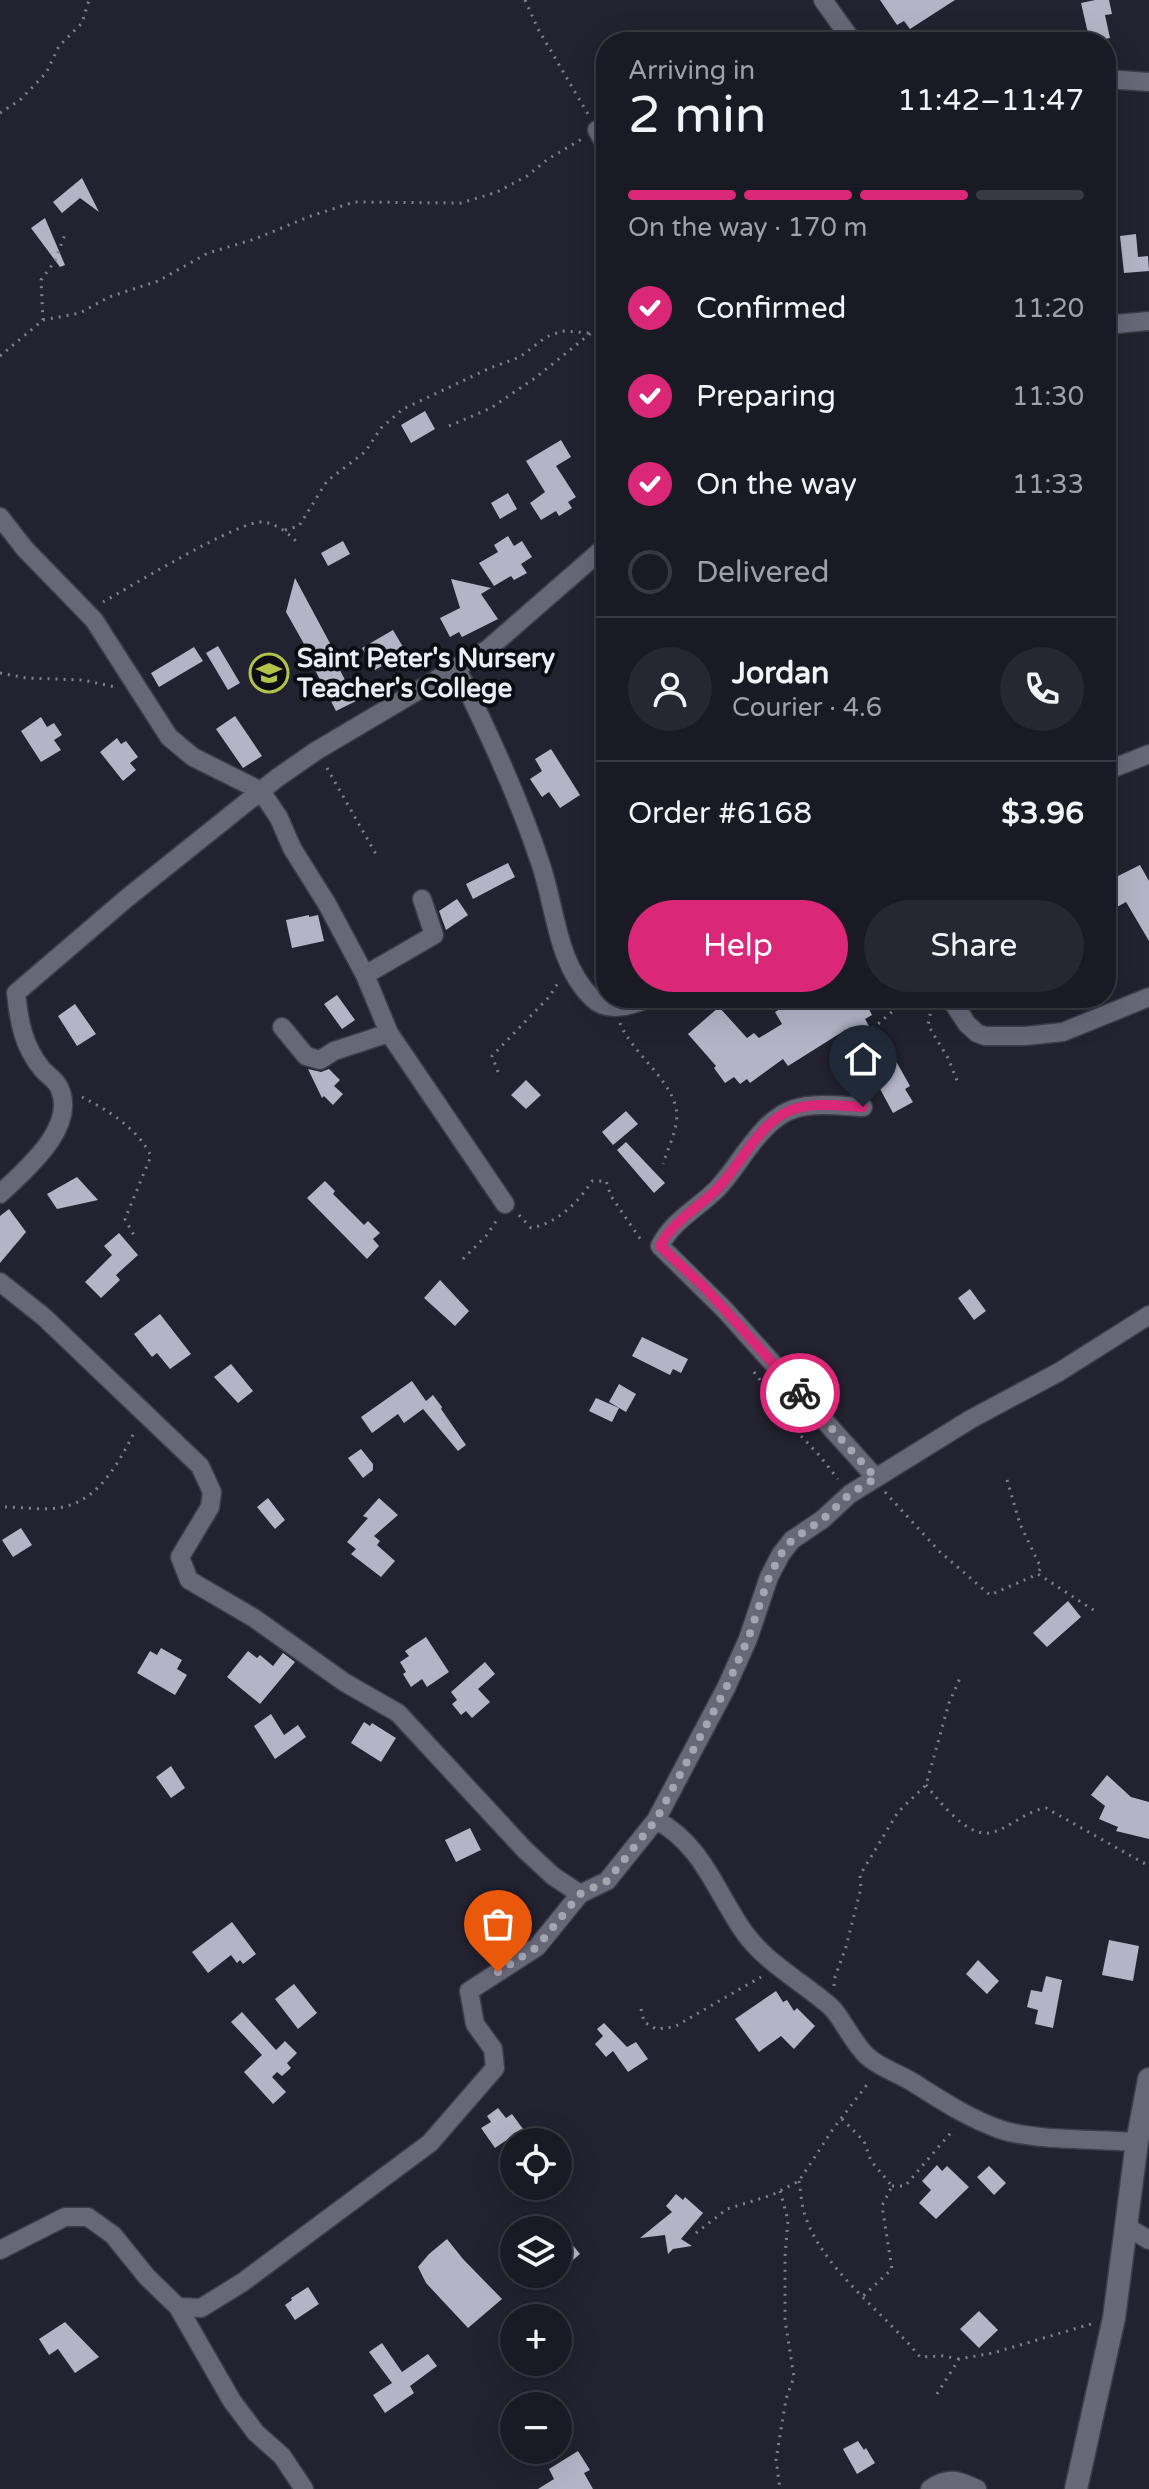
<!DOCTYPE html>
<meta charset="utf-8">
<style>
:root{--surface:#1a1a24;--page:#272731;--text:#f1f3f6;--muted:#9fa1a6;--line:#383841;--accent:#db2777}
body{margin:0;font-family:"Varela Round",sans-serif;background:var(--page);color:var(--text);height:100vh;display:flex;flex-direction:column;font-size:30px;white-space:nowrap}
*{box-sizing:border-box;margin:0}
p{font-size:26px;color:var(--muted)}
.icon{flex:none;width:44px;height:44px;fill:none;stroke:currentColor;stroke-width:2;stroke-linecap:round;stroke-linejoin:round}
.map{position:relative;flex:1;overflow:hidden}
.details{position:absolute;left:596px;top:32px;width:520px;height:976px;display:flex;flex-direction:column;background:var(--surface);border-radius:32px;box-shadow:0 8px 32px #0002,0 0 0 2px var(--line)}
.details>*{flex:none}
.fabs{position:absolute;left:500px;top:2128px;display:grid;gap:16px}
.fabs a{display:grid;place-items:center;width:72px;height:72px;border-radius:50%;background:var(--surface);box-shadow:0 8px 32px #0002,0 0 0 2px var(--line);font-size:40px}
.pin{position:absolute;display:grid;place-items:center;width:68px;height:68px;color:#fff;margin:-82px -34px;border-radius:50% 50% 50% 0;rotate:-45deg;box-shadow:0 0 8px #0007}
.pin .icon{rotate:45deg}
.courier{position:absolute;display:grid;place-items:center;width:80px;height:80px;margin:-40px;border:6px solid #db2777;border-radius:50%;background:#fff;color:#222;box-shadow:0 2px 10px #0007}
.overview em{font-style:normal;font-weight:600}
.overview div{display:flex;flex-direction:column-reverse}
.overview{display:flex;align-items:center;justify-content:space-between;height:136px;padding:0 32px}
h1{font-size:52px;font-weight:600;line-height:60px}
.bar{display:grid;grid-template-columns:repeat(4,1fr);gap:12px 8px;align-content:center;height:96px;padding:0 32px}
.bar i{height:10px;border-radius:6px;background:var(--line)}
.bar .on{background:var(--accent)}
.bar p{grid-column:span 4}
.line{display:flex;align-items:center;gap:20px;padding:0 32px;border-top:2px solid var(--line)}
.line div{flex:1}
.round{display:grid;place-items:center;flex:none;width:84px;height:84px;border-radius:42px;background:var(--page)}
ol{padding:0 32px;list-style:none}
li{display:flex;align-items:center;gap:24px;height:88px}
li p{margin-inline-start:auto}
li .icon{padding:8px;border-radius:50%;background:var(--accent);color:#fff;stroke-width:4}
li:last-child{color:var(--muted)}
li i{width:44px;height:44px;border:4px solid var(--line);border-radius:50%}
.primary-button{display:flex;gap:16px;margin-top:auto;padding:16px 32px}
.primary-button a{flex:1;height:92px;border-radius:48px;background:var(--accent);color:#fff;font-size:32px;font-weight:600;line-height:92px;text-align:center}
.primary-button a+a{background:var(--page);color:var(--text)}
.map>svg:first-child{display:block}
.building{fill:#b3b4c6}
.lines{fill:none;stroke-linecap:round;stroke-linejoin:round}
.minor-casing{stroke:#3d3c49;stroke-width:21}
.tertiary-casing{stroke:#3d3c49;stroke-width:25}
.path{stroke:#81818d;stroke-width:3;stroke-dasharray:2 6;stroke-linecap:butt}
.minor{stroke:#676778;stroke-width:18}
.tertiary{stroke:#676778;stroke-width:22}
.done{stroke:#a5a5b1;stroke-width:8;stroke-dasharray:0 14.4}
.route{stroke:#db2777;stroke-width:10}
.labels{text-anchor:middle;stroke-width:8;stroke-linejoin:round;paint-order:stroke}
.poi-label{font-size:26px;font-weight:bold;fill:#ececf6;stroke:#0c0c13;text-anchor:start}
</style>
<div class="map">
<svg width="1149" height="2489" viewBox="0 0 1149 2489">
<rect width="100%" height="100%" fill="#222230"/>
<path class="building" d="M880,0H955L910,29L904,21L897,25Z
M1095,0H1109L1112,14L1105,15L1110,38L1090,42L1081,3Z
M82,178L99,212L80,198L62,213L53,202Z
M45,218L65,265L60,267L31,228Z
M1136,234L1138,257L1148,256L1149,271L1124,273L1120,236Z
M425,411L435,429L411,443L401,425Z
M561,440L571,457L556,466L576,497L568,502L572,508L559,516L556,511L541,520L530,503L545,492L526,461Z
M508,493L517,509L500,519L491,503Z
M508,536L514,546L522,541L532,557L521,564L527,573L514,580L511,576L494,586L479,563L498,552L494,545Z
M343,541L350,554L328,566L321,553Z
M295,578L332,647L329,649L356,701L336,711L314,668L317,667L286,612Z
M451,579L491,588L481,594L498,619L462,637L459,632L450,637L440,618L460,608Z
M393,630L406,652L375,670L362,648Z
M218,646L240,683L228,690L206,653Z
M194,647L203,661L159,687L151,673Z
M235,716L262,756L243,768L216,729Z
M41,717L47,727L54,723L62,735L54,740L61,750L41,762L21,731Z
M117,738L121,744L126,741L138,757L130,763L136,770L123,781L100,752Z
M551,749L580,795L560,808L549,792L542,797L530,779L542,771L535,759Z
M508,863L515,877L473,899L466,884Z
M1140,865L1149,881V941L1126,902L1106,913V882Z
M457,899L468,915L446,930L439,911Z
M309,915V917L318,915L324,941L292,948L286,920Z
M337,995L355,1020L342,1029L324,1004Z
M798,998H863L872,1015L865,1019L883,1051L888,1047L910,1086L905,1089L913,1102L893,1113L879,1087L874,1090L858,1061L863,1058L847,1029L788,1066L783,1059L750,1083L747,1079L740,1084L734,1077L725,1083L714,1068L716,1066L688,1034L719,1007L747,1038L754,1033L759,1038L782,1024L775,1012Z
M75,1004L96,1034L77,1046L58,1016Z
M308,1069L321,1072L329,1069L340,1080L334,1086L343,1094L333,1105L324,1096L322,1098Z
M526,1080L541,1095L526,1109L511,1095Z
M626,1111L638,1124L613,1145L602,1132Z
M626,1142L665,1183L654,1193L617,1150Z
M77,1177L98,1200L57,1209L47,1194Z
M325,1181L335,1191L333,1194L364,1225L368,1221L380,1233L373,1239L379,1246L367,1259L307,1198Z
M9,1209L26,1232L0,1263V1216Z
M119,1233L138,1255L116,1275L120,1280L101,1298L85,1282L112,1255L104,1246Z
M440,1280L469,1311L455,1326L424,1298Z
M970,1289L986,1311L974,1320L958,1298Z
M160,1314L191,1354L170,1369L157,1353L152,1357L134,1334Z
M642,1337L688,1359L681,1373L673,1369L670,1375L632,1356Z
M231,1364L253,1391L238,1403L214,1377Z
M412,1381L426,1401L433,1395L442,1407L441,1409L466,1445L458,1451L423,1409L404,1423L398,1414L372,1433L361,1417Z
M619,1384L636,1394L626,1412L609,1402Z
M596,1398L619,1408L612,1422L589,1411Z
M361,1449L373,1464V1470L363,1478L348,1458Z
M268,1498L285,1520L275,1529L257,1507Z
M379,1498L398,1515L374,1536L380,1541L377,1545L395,1561L381,1577L351,1554L356,1549L347,1542L368,1518L363,1516Z
M21,1528L32,1545L13,1557L2,1540Z
M1068,1601L1081,1617L1047,1647L1033,1633Z
M426,1637L449,1672L427,1687L422,1679L411,1687L403,1674L406,1672L400,1662L409,1656L405,1651Z
M161,1648L182,1660L177,1669L187,1675L175,1695L137,1673L150,1651L157,1655Z
M248,1651L257,1658L260,1655L273,1666L283,1653L295,1662L260,1704L227,1677Z
M485,1662L495,1674L478,1689L490,1702L472,1718L466,1711L461,1715L452,1704L457,1700L451,1692Z
M271,1714L284,1735L298,1725L306,1737L275,1759L254,1726Z
M364,1722L370,1726L372,1723L396,1738L381,1762L351,1743Z
M171,1766L185,1788L171,1798L156,1777Z
M1107,1775L1131,1797L1149,1802V1839L1116,1831L1118,1827L1099,1819L1105,1806L1091,1795Z
M470,1828L481,1850L456,1862L445,1840Z
M232,1922L256,1954L243,1964L240,1960L237,1963L231,1955L208,1973L192,1952Z
M1109,1940L1139,1946L1133,1981L1102,1975Z
M978,1960L999,1981L987,1994L966,1974Z
M1046,1976L1062,1980L1053,2028L1035,2024L1038,2010L1027,2007L1031,1990L1042,1992Z
M294,1984L317,2013L298,2029L275,1999Z
M776,1991L783,2002L787,2000L794,2011L797,2008L815,2026L794,2049L781,2036L759,2052L735,2019Z
M242,2012L276,2050L285,2041L297,2053L287,2063L291,2068L282,2076L277,2072L272,2077L286,2092L273,2104L244,2072L262,2055L231,2022Z
M604,2023L627,2047L636,2042L648,2059L628,2072L613,2051L606,2057L595,2044L603,2036L597,2029Z
M498,2108L506,2118L512,2114L523,2129L495,2148L481,2128L491,2122L487,2116Z
M937,2165L942,2171L947,2166L969,2187L936,2219L919,2203L931,2190L922,2181Z
M989,2166L1006,2183L994,2195L977,2177Z
M676,2194L683,2200L685,2197L703,2213L681,2239L692,2246L673,2249L668,2254L665,2235L640,2238L672,2212L666,2206Z
M558,2227L580,2254L566,2266L558,2256Z
M447,2239L463,2259L502,2299L468,2328L426,2283L418,2267L429,2254Z
M308,2287L319,2304L295,2320L285,2305L292,2300L291,2298Z
M979,2311L998,2330L979,2348L960,2329Z
M65,2322L99,2357L75,2373L58,2349L49,2355L39,2339Z
M382,2343L402,2372L428,2354L437,2366L410,2386L414,2393L385,2413L373,2395L392,2383L369,2352Z
M858,2441L864,2450L866,2448L875,2463L857,2474L843,2449Z
M578,2451L590,2470L584,2473L593,2489H538L554,2479L549,2469Z"/>
<g class="lines">
<defs>
<path id="minor" d="M823,0L853,42
M1106,79L1149,82
M597,130L606,145
M1106,325L1149,321
M0,517L25,549L94,620L169,737L193,757L261,791L279,818L292,848L327,904L365,975L389,1033L505,1204
M457,669C488,731 518,796 540,862C556,908 556,962 592,998C608,1014 632,1005 650,998
M1106,771L1149,754
M365,975L434,935L422,899
M950,998L967,1024L977,1033L985,1036H1025L1063,1032L1149,997
M282,1027L306,1056L320,1060L334,1051L389,1033
M863,1107C842,1106 815,1102 794,1109C760,1120 741,1164 717,1189C698,1208 671,1222 660,1246L724,1309L876,1478
M0,1194C26,1169 78,1127 59,1087C55,1079 47,1075 42,1069C23,1046 19,1021 16,993L127,898L277,778L316,751L488,649L606,546
M0,1282L44,1317L200,1466L212,1492L210,1507L180,1557L189,1580L254,1618L344,1682L398,1713L525,1850L553,1876L580,1894L607,1881L656,1820L726,1688L748,1639L769,1577L781,1554L792,1540L823,1519L850,1494L971,1419L1059,1372L1149,1315
M656,1820C702,1844 716,1892 744,1932C767,1964 803,1982 831,2007C843,2019 852,2042 867,2056C880,2068 898,2073 914,2083C941,2100 968,2118 999,2129C1033,2141 1099,2139 1137,2142
M1127,2227L1149,2240
M0,2250L65,2217H88L113,2235L147,2277L178,2307L201,2308L243,2282L430,2143L495,2068L493,2049L475,2024L469,1991L537,1947L580,1894
M178,2307L232,2401L256,2433L282,2456L304,2489
M930,2489C948,2476 958,2480 977,2489"/>
<path id="tertiary" d="M1076,2489L1114,2318L1137,2142L1149,2079"/>
</defs>
<use href="#minor" class="minor-casing"/>
<use href="#tertiary" class="tertiary-casing"/>
<path class="path" d="M525,0L538,29L588,114
M0,113L20,100L46,73L59,46L82,23L89,0
M43,320L80,313L109,297L158,281L208,253L255,239L308,217L354,202L461,203L497,192L527,176L548,159L582,139
M0,356L43,320L41,280L55,261L66,232
M449,426L491,408L535,378L606,321
M285,530L299,526L327,481L365,452L381,428L403,409L490,368L520,357L546,337L562,331L590,333
M103,602C130,587 241,519 263,522C278,524 289,534 299,544
M0,673L26,678L83,680L115,687
M327,768L377,856
M679,998L702,1004L720,998
M932,1006L928,1025L948,1058L958,1083
M620,1023C632,1053 669,1077 676,1108C680,1126 668,1147 663,1164
M498,1072L492,1056L549,997L558,983
M854,1088L835,1045L850,1042L871,1030L908,998
M82,1097C108,1110 138,1129 151,1156L125,1219L136,1239
M519,1215L531,1228C557,1223 578,1203 592,1181H606L611,1196L643,1243
M463,1259L486,1236L497,1220
M754,1372L778,1403L786,1420L819,1455L838,1479
M1007,1480L1020,1524L1041,1568L1038,1572
M885,1492L939,1551L990,1595L1038,1574L1098,1613
M5,1507C23,1507 45,1511 63,1507C100,1499 119,1462 135,1431
M926,1785C939,1801 966,1836 989,1833C1006,1831 1025,1811 1046,1808L1149,1866
M834,1986L835,1977L846,1947L861,1888L860,1875L898,1812L926,1785L949,1703L960,1678
M641,2009L644,2022L656,2029L674,2027L761,1977
M842,2119L864,2141L871,2161L892,2186L882,2206L892,2269L862,2297
M799,2181C801,2191 801,2202 804,2212C820,2268 885,2313 920,2357L943,2356L959,2359
M892,2186H905L954,2129
M780,2191L788,2220L785,2256V2320L794,2377L786,2399L776,2460L780,2489
M696,2233L727,2209L772,2195L799,2181L833,2129L869,2082
M937,2394L959,2359L993,2353L1091,2324"/>
<use href="#minor" class="minor"/>
<use href="#tertiary" class="tertiary"/>
</g>
<g class="lines">
<path class="done" d="M498,1972L537,1947L580,1894L607,1881L656,1820L726,1688L748,1639L769,1577L781,1554L792,1540L823,1519L850,1494L876,1478L800,1393"/>
<path class="route" d="M800,1393L704,1287L660,1246C672,1222 698,1208 717,1189C741,1165 760,1120 794,1109C815,1102 842,1106 863,1107"/>
</g>
<defs>
<symbol id="school-ring" viewBox="-11 -11 22 22"><circle r="9.5" fill="#0c0c13" stroke="#b3c24b" stroke-width="1.5"/><path d="M0-5L7-2L0 1L-7-2ZM-4 1L0 2.5L4 1V4Q0 6-4 4Z" fill="#b3c24b"/></symbol>
</defs>
<g fill-rule="evenodd">
<use href="#school-ring" x="247" y="651" width="44" height="44"/>
</g>
<g class="labels">
<g class="poi-label">
<text x="297" y="667">Saint Peter's Nursery<tspan x="297" dy="30">Teacher's College</tspan></text>
</g>
</g>
</svg>
<div class="fabs">
<a><svg class="icon" aria-label="locate" viewBox="0 0 24 24"><circle cx="12" cy="12" r="6"/><path d="M12 2v4M12 18v4M2 12h4M18 12h4"/></svg></a>
<a><svg class="icon" aria-label="layers" viewBox="0 0 24 24"><path d="M12 4l9 5-9 5-9-5zM3 14l9 5 9-5"/></svg></a>
<a>+</a>
<a>−</a>
</div>
<div class="pin" style="left:498px;top:1972px;background:#ea580c"><svg class="icon" aria-label="bag" viewBox="0 0 24 24"><path d="M5 8h14l-1 12H6zM9 8a3 3 0 0 1 6 0"/></svg></div>
<div class="pin" style="left:863px;top:1107px;background:#1f2937"><svg class="icon" aria-label="home" viewBox="0 0 24 24"><path d="M3 11l9-7 9 7M6 9v11h12V9"/></svg></div>
<div class="courier" style="left:800px;top:1393px"><svg class="icon" aria-label="bike" viewBox="0 0 24 24"><circle cx="6" cy="16" r="4"/><circle cx="18" cy="16" r="4"/><path d="M6 16l4-8h5l3 8M10 8l3 8H6M13 5h3"/></svg></div>
<section class="details">
<div class="overview"><div><h1>2 min</h1><p>Arriving in</p></div><em>11:42–11:47</em></div>
<div class="bar"><i class="on"></i><i class="on"></i><i class="on"></i><i></i><p>On the way · 170 m</p></div>
<ol>
<li><svg class="icon" aria-label="check" viewBox="0 0 24 24"><path d="M5 12l5 5 9-10"/></svg>Confirmed<p>11:20</p></li>
<li><svg class="icon" aria-label="check" viewBox="0 0 24 24"><path d="M5 12l5 5 9-10"/></svg>Preparing<p>11:30</p></li>
<li><svg class="icon" aria-label="check" viewBox="0 0 24 24"><path d="M5 12l5 5 9-10"/></svg>On the way<p>11:33</p></li>
<li><i></i>Delivered</li>
</ol>
<div class="line" style="height:144px"><a class="round"><svg class="icon" aria-label="person" viewBox="0 0 24 24"><circle cx="12" cy="8" r="4"/><path d="M4 21q1-7 8-7t8 7"/></svg></a><div><b>Jordan</b><p>Courier · 4.6</p></div><a class="round"><svg class="icon" aria-label="phone" viewBox="0 0 24 24"><path d="M5 4h4l2 5-3 2q2 4 5 5l2-3 5 2v4C11 20 4 13 5 4z"/></svg></a></div>
<div class="line" style="height:104px"><div>Order #6168</div><b>$3.96</b></div>
<div class="primary-button"><a>Help</a><a>Share</a></div>
</section>
</div>
